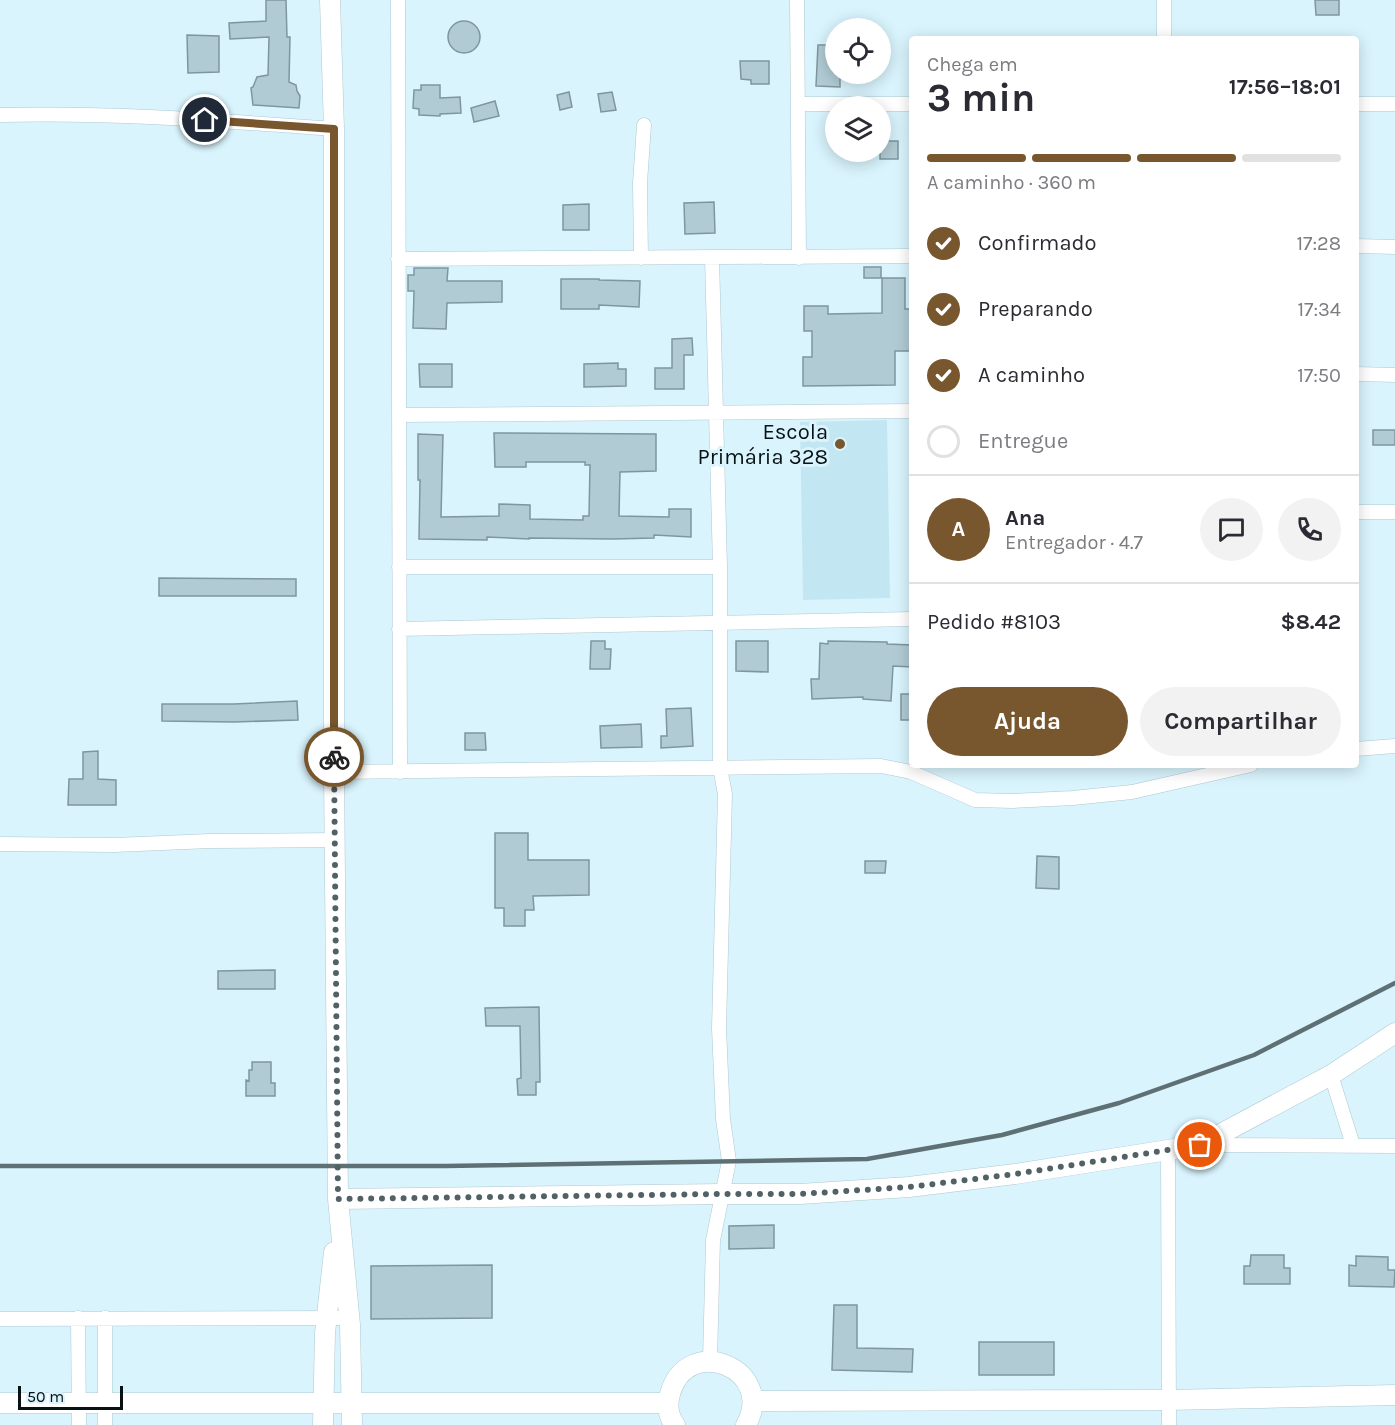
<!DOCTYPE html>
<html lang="pt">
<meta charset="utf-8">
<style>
:root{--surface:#fff;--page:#f2f2f3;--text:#2b2b33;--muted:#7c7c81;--line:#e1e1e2;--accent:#79572e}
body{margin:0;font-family:Karla,sans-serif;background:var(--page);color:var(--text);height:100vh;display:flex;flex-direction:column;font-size:22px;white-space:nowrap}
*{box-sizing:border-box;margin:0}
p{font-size:20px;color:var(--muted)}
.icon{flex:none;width:33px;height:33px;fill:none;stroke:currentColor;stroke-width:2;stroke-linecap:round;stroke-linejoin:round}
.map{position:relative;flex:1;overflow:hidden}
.details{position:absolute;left:909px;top:36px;width:450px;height:732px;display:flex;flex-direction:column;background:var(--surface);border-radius:6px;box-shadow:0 3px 15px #0003}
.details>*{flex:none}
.controls{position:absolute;left:825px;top:18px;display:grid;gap:12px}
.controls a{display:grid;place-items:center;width:66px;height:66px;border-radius:50%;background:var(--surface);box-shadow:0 3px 15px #0003;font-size:30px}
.scale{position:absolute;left:18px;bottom:15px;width:105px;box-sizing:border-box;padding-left:6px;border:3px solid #081215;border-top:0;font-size:16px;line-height:21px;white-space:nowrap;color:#081215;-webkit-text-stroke:4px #d9f4fd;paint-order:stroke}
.pin{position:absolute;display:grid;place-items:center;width:51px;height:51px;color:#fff;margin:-26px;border:3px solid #fff;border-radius:50%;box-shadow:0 2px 6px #0007}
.courier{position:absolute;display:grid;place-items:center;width:60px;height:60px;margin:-30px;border:4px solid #79572e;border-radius:50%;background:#fff;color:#222;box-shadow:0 2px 8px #0007}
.overview em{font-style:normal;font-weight:700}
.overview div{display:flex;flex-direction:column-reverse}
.overview{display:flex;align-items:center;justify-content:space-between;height:102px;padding:0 18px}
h1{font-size:39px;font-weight:700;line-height:45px}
.bar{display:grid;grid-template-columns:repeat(4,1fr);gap:9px 6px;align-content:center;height:72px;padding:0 18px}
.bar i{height:8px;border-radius:4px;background:var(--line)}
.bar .on{background:var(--accent)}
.bar p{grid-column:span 4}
.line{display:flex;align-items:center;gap:15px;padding:0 18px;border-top:2px solid var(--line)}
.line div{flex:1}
.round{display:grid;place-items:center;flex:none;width:63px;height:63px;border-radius:32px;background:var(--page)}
ol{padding:0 18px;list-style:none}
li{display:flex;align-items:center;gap:18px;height:66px}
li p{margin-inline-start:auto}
li .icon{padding:6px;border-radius:50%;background:var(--accent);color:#fff;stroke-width:4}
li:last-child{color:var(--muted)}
li i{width:33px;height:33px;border:3px solid var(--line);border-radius:50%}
.action{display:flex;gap:12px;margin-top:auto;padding:12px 18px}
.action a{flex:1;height:69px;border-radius:36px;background:var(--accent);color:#fff;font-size:24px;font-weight:700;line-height:69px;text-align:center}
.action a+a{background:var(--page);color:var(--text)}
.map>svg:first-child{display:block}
.built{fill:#c3e7f2}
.building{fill:#b1cbd4;stroke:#7e969f;stroke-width:1.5}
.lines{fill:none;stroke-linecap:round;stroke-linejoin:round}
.street-casing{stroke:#aec8d1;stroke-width:15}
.secondary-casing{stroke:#aec8d1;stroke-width:21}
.street{stroke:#fff;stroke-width:14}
.secondary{stroke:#fff;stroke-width:20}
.rail{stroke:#5f7075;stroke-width:4.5}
.done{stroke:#516166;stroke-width:6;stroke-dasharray:0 10.8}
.route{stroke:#79572e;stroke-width:8}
.poi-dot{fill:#79572e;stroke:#d9f4fd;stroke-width:2}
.labels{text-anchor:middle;stroke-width:6;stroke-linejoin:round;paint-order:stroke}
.poi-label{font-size:22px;fill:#081215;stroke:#d9f4fd;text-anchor:end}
</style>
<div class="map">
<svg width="1395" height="1425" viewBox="0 0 1395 1425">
<rect width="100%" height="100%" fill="#d9f4fd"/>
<path class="built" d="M887,420L890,598L803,600L800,422Z"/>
<path class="building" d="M266,0H286L287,37H290L289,82L296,85L297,91L300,96L299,108L253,105L251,88L253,87L257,77L268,75L269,37L230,39L229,23L266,21Z
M1315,0H1339V15H1316Z
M448 37a16 16 0 1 1 32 0a16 16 0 1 1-32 0Z
M187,35L219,36V72L188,73Z
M818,45H836V74H840V87L816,86Z
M740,61H769V84H751V80L741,79Z
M421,85H440V98L460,97L461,113L440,114V116L419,115V109L413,108L414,90H421Z
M569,92L572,107L560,110L557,95Z
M612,92L616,110L601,112L598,94Z
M495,101L499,116L474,122L471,108Z
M880,141H898V159H880Z
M714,202L715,233L685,234L684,203Z
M589,204V230H563V205Z
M864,267H881V278H864Z
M414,268H448L447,281H502V302L447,303L446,329L413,328L414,291H408V275H414Z
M882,278H905V309H912V351H895V385L803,386V357H812V331H804V306H828V314L882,313Z
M561,279H599V280L640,281L639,307L599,305V309H561Z
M692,338L693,355H684V389H655V368H672V339Z
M618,363V369H626V386L584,387V364Z
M419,364H452V387H420Z
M1373,430H1395V445H1373Z
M494,433L656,434V471L620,472L619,516L669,517V509H691V537L654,535V538L612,539L529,538V539L487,537V540L419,539L420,480H418V434L443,435L441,517L499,516V504L530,505V519L583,520V516H589L590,465H585V462H526V467H495Z
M159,578L296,579V596H159Z
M591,641H605V649H611L610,669H590Z
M736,641H768V672L736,671Z
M828,641L887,642V644L912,645V667L893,666L891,701L863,699V697L812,699L811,679H819L820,643L828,644Z
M901,694H912V720H901Z
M297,701L298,720L234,722L162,721V704H234Z
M691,708L693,746L661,748V736H667L666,709Z
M641,724L642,747L601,748L600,726Z
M465,733H485L486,750H465Z
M98,751V779L116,780V805H68L69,779H83V752Z
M495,833H528V860H589V895L533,896L534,910H525V926H504V908H495Z
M1037,856L1059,857V889L1036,888Z
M865,861H886L885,873H865Z
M275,970V989H218V971Z
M539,1007L540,1082H536V1095H518L517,1079L521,1078L520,1026H486L485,1008Z
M252,1062H271V1083H275V1096H246V1080L249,1081V1070H252Z
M774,1225V1248L729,1249V1226Z
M1251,1255H1284V1268H1290V1284H1244V1266H1250Z
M1356,1256L1388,1257V1270H1395L1394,1287L1349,1286V1265L1356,1266Z
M492,1265V1318L371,1319V1266Z
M834,1305H857V1348L913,1349L912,1372L832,1370Z
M979,1342H1054V1375H979Z"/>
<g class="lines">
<defs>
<path id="street" d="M398,0L400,772
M797,0L799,258
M1164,39V0
M798,104H912
M1356,104H1395
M0,115C111,112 223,121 334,129
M1356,246L1395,247
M641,258L640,183L644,125
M398,259L912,256
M1356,374L1395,375
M399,415L912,411
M1356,512H1395
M399,567H720
M399,629L912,619
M1356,749L1395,746
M334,772L881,766L911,772L975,800L1013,801L1073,798L1132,792L1251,765
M0,844L114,845L210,841L335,840
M1331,1075L1353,1145
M1205,1145L1395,1146
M1168,1150L1169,1425
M78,1318L79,1425
M0,1319L349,1318
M710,1361L713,1240L729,1161L723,1119L719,1028L725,794L720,768V567L712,257
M105,1425V1318"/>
<path id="secondary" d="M330,0L334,129V772L338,1199L350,1325L352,1425
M338,1199L722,1194H800L909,1187L1015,1174L1168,1150L1200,1145L1331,1075L1395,1033
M753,1401L1169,1400L1395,1395
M0,1403H668
M323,1425L325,1333L334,1252
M675,1425C668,1416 667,1405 670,1394C687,1332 777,1369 746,1425"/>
</defs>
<use href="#street" class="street-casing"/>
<use href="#secondary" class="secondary-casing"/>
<use href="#street" class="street"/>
<use href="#secondary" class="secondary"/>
<path class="rail" d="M0,1166H445L867,1159L1002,1135L1119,1103L1254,1055L1395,983"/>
</g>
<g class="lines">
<path class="done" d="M334,757L338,1199L722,1194H800L909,1187L1015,1174L1200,1145"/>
<path class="route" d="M205,120L334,129V757"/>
</g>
<circle class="poi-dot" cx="840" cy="444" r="6"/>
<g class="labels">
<g class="poi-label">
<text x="828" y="439">Escola<tspan x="828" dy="25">Primária 328</tspan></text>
</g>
</g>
</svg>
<div class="controls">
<a><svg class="icon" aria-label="locate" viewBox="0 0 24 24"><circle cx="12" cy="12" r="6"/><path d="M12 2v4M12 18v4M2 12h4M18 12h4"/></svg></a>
<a><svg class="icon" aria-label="layers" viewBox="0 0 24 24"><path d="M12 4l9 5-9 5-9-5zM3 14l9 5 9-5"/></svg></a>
</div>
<div class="scale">50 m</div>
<div class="pin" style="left:1200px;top:1145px;background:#ea580c"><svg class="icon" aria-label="bag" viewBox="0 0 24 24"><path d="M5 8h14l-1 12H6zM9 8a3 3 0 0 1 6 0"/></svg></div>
<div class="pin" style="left:205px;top:120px;background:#1f2937"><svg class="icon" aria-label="home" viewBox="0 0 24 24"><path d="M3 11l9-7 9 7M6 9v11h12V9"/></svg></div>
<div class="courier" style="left:334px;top:757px"><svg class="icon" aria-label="bike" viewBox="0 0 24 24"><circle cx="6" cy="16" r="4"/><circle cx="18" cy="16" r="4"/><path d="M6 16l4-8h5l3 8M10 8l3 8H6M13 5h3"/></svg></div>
<section class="details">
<div class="overview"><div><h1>3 min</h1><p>Chega em</p></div><em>17:56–18:01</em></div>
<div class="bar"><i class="on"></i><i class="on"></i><i class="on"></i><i></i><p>A caminho · 360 m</p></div>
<ol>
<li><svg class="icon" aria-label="check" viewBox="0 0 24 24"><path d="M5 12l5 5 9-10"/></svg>Confirmado<p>17:28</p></li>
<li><svg class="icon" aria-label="check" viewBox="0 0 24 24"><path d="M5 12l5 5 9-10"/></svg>Preparando<p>17:34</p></li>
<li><svg class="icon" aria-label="check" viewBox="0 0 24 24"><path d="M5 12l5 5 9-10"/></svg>A caminho<p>17:50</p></li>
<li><i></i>Entregue</li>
</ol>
<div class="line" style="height:108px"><b class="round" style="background:var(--accent);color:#fff">A</b><div><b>Ana</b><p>Entregador · 4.7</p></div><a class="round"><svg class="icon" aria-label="chat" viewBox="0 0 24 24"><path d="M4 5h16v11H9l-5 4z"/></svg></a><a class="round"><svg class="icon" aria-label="phone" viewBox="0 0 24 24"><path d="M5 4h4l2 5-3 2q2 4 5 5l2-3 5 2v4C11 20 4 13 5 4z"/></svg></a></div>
<div class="line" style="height:78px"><div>Pedido #8103</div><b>$8.42</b></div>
<div class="action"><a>Ajuda</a><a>Compartilhar</a></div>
</section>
</div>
